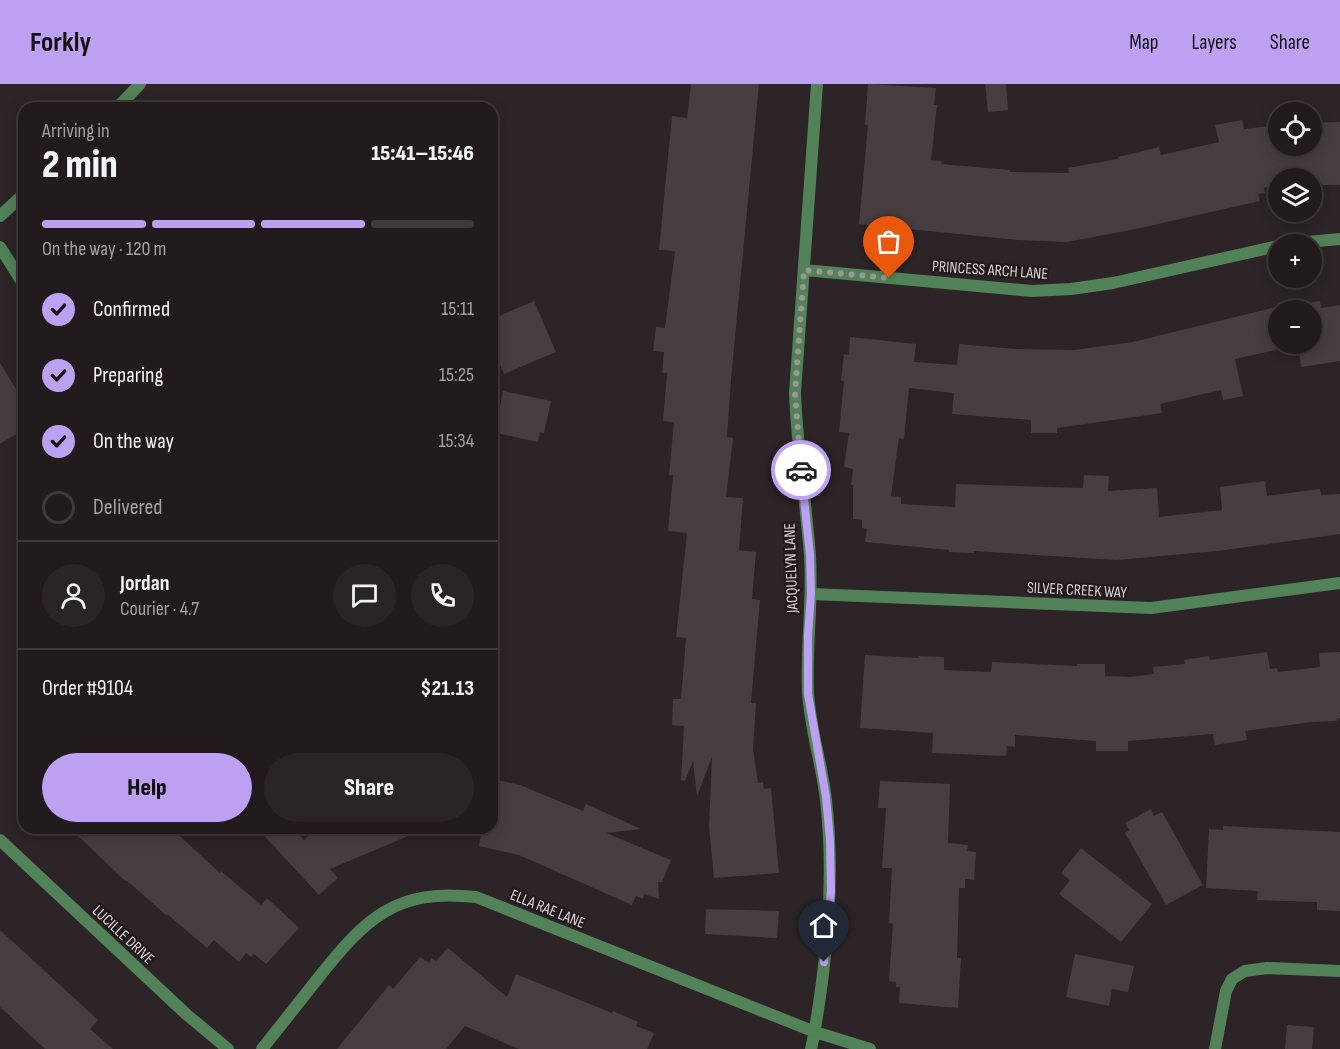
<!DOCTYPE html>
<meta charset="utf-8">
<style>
:root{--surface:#211b1d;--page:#292426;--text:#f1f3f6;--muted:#a2a1a4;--line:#3e393b;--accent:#bca0f2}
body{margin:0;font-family:"Sofia Sans Condensed",sans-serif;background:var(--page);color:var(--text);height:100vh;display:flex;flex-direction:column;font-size:22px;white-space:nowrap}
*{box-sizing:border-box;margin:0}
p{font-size:20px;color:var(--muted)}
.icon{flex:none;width:33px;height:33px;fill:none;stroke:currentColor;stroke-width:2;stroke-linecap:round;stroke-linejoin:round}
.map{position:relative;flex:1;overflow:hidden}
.side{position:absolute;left:18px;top:18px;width:480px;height:732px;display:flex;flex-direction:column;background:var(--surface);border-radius:18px;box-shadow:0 3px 15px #0003,0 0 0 2px var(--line)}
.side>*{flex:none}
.buttons{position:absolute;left:1268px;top:18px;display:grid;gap:12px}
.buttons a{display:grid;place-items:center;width:54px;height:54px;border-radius:50%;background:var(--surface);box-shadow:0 3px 15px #0003,0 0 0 2px var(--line);font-size:30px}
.pin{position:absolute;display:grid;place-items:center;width:51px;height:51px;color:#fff;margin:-62px -26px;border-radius:50% 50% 50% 0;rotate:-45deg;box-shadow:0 0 6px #0007}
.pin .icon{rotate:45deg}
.courier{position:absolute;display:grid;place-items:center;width:60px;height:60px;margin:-30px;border:4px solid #bca0f2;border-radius:50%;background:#fff;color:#222;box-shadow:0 2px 8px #0007}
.overview em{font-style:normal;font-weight:800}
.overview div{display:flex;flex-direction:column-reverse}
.overview{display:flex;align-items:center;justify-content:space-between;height:102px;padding:0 24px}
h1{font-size:39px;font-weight:800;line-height:45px}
.bar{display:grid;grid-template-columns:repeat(4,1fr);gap:9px 6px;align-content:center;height:72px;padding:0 24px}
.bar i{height:8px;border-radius:4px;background:var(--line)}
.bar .selected{background:var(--accent)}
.bar p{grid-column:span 4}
.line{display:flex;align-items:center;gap:15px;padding:0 24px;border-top:2px solid var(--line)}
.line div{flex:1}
.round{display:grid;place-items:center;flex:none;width:63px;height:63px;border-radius:32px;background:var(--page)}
ol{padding:0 24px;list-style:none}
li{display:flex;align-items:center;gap:18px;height:66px}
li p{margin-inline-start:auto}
li .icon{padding:6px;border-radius:50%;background:var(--accent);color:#111;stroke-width:4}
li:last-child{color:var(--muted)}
li i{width:33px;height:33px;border:3px solid var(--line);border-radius:50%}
.action{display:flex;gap:12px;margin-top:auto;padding:12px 24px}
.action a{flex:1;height:69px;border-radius:36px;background:var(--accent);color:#111;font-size:24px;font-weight:800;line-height:69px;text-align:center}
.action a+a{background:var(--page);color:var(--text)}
header{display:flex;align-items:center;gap:36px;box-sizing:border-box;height:84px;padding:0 30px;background:var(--accent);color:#111}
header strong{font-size:28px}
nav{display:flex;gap:33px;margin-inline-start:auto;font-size:21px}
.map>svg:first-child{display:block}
.building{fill:#473e42;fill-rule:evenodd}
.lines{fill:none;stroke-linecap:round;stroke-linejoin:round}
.minor{stroke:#528257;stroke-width:12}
.tertiary{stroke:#528257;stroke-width:12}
.done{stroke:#9d9699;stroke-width:6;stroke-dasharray:0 10.8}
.route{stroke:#bca0f2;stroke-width:8}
.labels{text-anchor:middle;stroke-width:4.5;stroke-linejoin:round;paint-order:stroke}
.street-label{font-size:16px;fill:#dad4d6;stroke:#221a1d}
</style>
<header>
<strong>Forkly</strong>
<nav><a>Map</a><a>Layers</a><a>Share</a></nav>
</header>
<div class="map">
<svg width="1340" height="965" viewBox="0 0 1340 965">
<rect width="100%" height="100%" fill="#2c2427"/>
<path class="building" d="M691,0H759L731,295L727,353L733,354L726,413L743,414L739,466L756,468L752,515L760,516L751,619H756L753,666L758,699L763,698L764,705L771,704L779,789L714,794L709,742L712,673L697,712L693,677L685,697L681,696L684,642L672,641L673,615H681L686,554L676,553L687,449L668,447L673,391H669L674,338L663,337L667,289H662L664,268L653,267L656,243L665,244L675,167L659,166L672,32L687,34Z
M868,0L936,4L934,21H937L931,76L942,77L941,80L1010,86V88L1069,89L1068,84L1118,75V73L1159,63L1161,71L1219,58L1215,41L1242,36L1244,45L1278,41V62H1311V39L1340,38V101H1311V92L1300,94H1278V100L1264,104L1265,109L1258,110L1260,117L1136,145L1067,158L1018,156L859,140L868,41H865Z
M985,0H1006L1008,26L988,28Z
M534,217L556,268L504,290L492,263V235Z
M1320,217L1321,224L1340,221V277L1301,283L1298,261L1235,275L1243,312L1223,316L1221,306L1160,320L1162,329L1057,344V349H1031V336L952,330L954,309L909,304L904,355L899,354L891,412L901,413V420L955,423L956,400L1083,404L1084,391L1109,392L1108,407L1157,404L1159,433L1222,426L1220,403L1265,397L1267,412L1320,405L1321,411L1340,410V450L1217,467L1117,476L974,467V469L949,468V466L865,458L867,445L862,444V436L853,435V401H851L853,385L844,383L849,349L839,348L844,297H841L844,270L849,271L850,253L916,260L914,278L957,281L959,260L1015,265L1074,266L1133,258L1272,224ZM1278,226H1311V260H1278Z
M0,279L24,318V345L0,360Z
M503,307L551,317L544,349L540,348L538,358L492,348V321L500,323Z
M1267,568L1270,585L1277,584L1278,588L1320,583L1319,569L1340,568V634L1337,635V637L1312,638L1245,647L1247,656L1215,661L1213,650L1128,657V667H1096V657L1015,651V663L1007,662L1006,672L932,669L933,649L860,644L865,571L918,574V572L944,573V586L991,588L992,578L1077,582V580H1105V592L1131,593L1154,590L1153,583L1185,580L1184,576L1209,572L1210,576Z
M492,695L520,701L583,727L586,720L641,745L606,749L671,776L662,798H658L659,815L644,810L643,815L636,812L632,821L519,771L479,762L482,744H492Z
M880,697L950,700L948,759L968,761L967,767L976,768L974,796L965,795V804H959L957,874H961L958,924L899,919L900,903H896V898L889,897L893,840L889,839L892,784H882L886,724H878Z
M1151,725L1154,732L1162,728L1203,801L1166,821L1125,749L1129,746L1125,739Z
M1223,742L1340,748V827L1317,826V818L1257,816L1258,807L1206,804L1209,745L1223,746Z
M70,744H171L220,789L221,787L261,821L267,814L299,844L266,880L254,870L251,873L246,869L239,878L214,856L207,864L167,830L166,831L126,796L125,797Z
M257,744H293L304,756L317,744H427L330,785L338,794L319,811Z
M1081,764L1152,820L1121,858L1059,810L1070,796L1061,789Z
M706,825L779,827L777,854L705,850Z
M0,846L98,936L90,945L113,965H45L0,923Z
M448,864L507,913L516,890L612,929L613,927L638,938L636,942L654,949L647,965H519L465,942L446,965H337L389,901L393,905L420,873L429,879L432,874L436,877Z
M1075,870L1134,882L1128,908L1112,905L1109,922L1066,913Z
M1287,941L1314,943L1312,965H1285Z"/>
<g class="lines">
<path class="minor" d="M1286,160L1340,155
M0,163L24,201
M804,186L1032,207L1071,205L1113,199L1278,162
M811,510L1151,524L1340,499
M0,756L186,930L228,965
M262,965C281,941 300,917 319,893C366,834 396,804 476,813L815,948L870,965
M811,965C816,943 819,920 822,898C830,837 833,778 826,716C822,680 810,645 808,608C806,563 813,518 810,472C806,418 797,364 795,309L817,0
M1215,965L1226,907L1232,895L1245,887L1267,884L1340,887"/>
<path class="tertiary" d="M117,24L140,0
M0,132L24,110"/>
</g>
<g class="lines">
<path class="done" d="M801,386L795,309L804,186L889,194"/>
<path class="route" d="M801,386L810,471L811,510L808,551V610L826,713L830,756L831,807L824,878"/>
</g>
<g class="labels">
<g class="street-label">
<text transform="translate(990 185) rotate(4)" y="6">PRINCESS ARCH LANE</text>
<text transform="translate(790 484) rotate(-92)" y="6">JACQUELYN LANE</text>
<text transform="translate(1077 505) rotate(3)" y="6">SILVER CREEK WAY</text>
<text transform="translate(548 824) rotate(22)" y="6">ELLA RAE LANE</text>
<text transform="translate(124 850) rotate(43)" y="6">LUCILLE DRIVE</text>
</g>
</g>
</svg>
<div class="buttons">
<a><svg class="icon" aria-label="locate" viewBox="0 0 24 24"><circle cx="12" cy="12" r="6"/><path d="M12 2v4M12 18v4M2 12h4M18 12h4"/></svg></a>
<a><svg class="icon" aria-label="layers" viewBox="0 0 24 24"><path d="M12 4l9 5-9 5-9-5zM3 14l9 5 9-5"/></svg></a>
<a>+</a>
<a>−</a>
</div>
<div class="pin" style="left:889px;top:194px;background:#ea580c"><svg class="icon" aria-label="bag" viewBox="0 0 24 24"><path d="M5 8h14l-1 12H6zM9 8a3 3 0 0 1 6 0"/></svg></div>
<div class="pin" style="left:824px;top:878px;background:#1f2937"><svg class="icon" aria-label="home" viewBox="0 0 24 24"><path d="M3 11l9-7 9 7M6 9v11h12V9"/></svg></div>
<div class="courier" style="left:801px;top:386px"><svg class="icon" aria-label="car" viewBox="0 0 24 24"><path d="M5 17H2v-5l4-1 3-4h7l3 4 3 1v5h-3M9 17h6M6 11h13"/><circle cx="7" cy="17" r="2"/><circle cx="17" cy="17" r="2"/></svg></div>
<section class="side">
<div class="overview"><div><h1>2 min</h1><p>Arriving in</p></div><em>15:41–15:46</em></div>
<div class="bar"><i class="selected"></i><i class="selected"></i><i class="selected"></i><i></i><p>On the way · 120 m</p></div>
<ol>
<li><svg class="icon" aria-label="check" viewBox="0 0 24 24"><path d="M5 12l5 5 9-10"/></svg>Confirmed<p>15:11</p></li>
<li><svg class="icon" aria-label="check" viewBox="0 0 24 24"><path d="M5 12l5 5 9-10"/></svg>Preparing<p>15:25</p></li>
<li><svg class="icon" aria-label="check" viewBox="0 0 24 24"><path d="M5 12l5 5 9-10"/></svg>On the way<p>15:34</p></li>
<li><i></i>Delivered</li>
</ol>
<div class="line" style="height:108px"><a class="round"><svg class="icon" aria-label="person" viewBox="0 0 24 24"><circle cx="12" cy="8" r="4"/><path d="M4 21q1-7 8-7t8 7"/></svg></a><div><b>Jordan</b><p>Courier · 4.7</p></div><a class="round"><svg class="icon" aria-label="chat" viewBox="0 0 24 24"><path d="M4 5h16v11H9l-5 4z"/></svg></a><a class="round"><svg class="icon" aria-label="phone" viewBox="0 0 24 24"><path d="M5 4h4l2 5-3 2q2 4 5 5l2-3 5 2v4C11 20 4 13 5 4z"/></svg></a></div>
<div class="line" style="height:78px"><div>Order #9104</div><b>$21.13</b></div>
<div class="action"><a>Help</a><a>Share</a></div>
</section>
</div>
